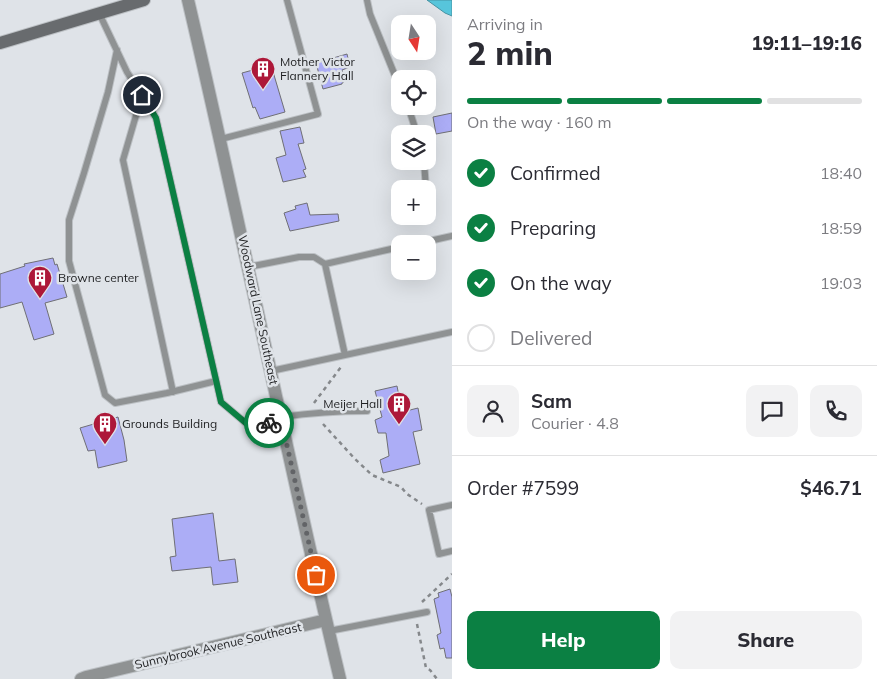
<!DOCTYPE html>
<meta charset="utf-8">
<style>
:root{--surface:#fff;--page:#f2f2f3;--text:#2b2b33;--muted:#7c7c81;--line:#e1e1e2;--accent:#0b8043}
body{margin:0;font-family:Mulish,sans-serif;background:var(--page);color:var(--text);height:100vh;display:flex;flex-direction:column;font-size:19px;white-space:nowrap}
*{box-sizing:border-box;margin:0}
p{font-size:16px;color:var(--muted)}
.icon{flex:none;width:28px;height:28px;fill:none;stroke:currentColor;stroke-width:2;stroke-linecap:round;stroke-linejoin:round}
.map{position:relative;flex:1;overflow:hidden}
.sheet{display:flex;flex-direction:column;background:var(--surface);width:425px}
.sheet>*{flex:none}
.needle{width:32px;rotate:168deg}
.buttons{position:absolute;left:391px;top:15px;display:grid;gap:10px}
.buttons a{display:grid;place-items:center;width:45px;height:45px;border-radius:10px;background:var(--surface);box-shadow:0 5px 20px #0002;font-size:25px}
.pin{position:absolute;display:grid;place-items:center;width:42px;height:42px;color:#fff;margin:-21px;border:2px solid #fff;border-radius:50%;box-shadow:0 1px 5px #0007}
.courier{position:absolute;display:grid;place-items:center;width:50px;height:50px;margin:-25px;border:4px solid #0b8043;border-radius:50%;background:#fff;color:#222;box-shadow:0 1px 6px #0007}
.overview em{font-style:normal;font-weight:800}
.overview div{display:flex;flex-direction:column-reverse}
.overview{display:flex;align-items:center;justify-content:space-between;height:85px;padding:0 15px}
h1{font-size:32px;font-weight:800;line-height:38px}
.bar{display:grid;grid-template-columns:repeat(4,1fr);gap:8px 5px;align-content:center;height:60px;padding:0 15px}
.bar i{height:6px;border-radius:4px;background:var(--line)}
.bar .on{background:var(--accent)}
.bar p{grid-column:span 4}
.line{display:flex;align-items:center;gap:12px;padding:0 15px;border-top:1px solid var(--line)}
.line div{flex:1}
.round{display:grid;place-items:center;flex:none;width:52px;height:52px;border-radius:10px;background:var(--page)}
ol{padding:0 15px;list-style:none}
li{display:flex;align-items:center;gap:15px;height:55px}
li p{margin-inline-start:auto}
li .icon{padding:5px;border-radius:50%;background:var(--accent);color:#fff;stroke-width:4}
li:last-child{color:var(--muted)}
li i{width:28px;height:28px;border:2px solid var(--line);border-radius:50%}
.cta{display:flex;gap:10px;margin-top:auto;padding:10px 15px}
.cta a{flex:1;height:58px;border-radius:10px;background:var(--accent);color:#fff;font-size:20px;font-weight:800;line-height:58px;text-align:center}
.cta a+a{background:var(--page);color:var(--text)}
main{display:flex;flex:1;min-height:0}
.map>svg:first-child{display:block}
.water{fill:#57c5db;stroke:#4693a3}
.building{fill:#acadf6;stroke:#6f6f75}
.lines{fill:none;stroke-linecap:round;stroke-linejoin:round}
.service-casing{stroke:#bcc0c4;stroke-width:8}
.minor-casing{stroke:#bcc0c4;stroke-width:14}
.secondary-casing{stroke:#bcc0c4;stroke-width:14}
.path{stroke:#85888b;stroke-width:2.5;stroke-dasharray:4 4;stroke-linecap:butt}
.service{stroke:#8f9293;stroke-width:6}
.minor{stroke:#8f9293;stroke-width:12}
.secondary{stroke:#686b6e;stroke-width:12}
.done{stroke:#626467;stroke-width:5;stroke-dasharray:0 9}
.route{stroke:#0b8043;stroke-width:6}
.labels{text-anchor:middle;stroke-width:5;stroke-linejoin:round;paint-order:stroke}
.poi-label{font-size:12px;fill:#1e1f21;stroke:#dfe3e8;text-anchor:start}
.street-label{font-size:12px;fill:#1e1f21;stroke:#dfe3e8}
</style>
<main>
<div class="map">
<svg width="452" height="679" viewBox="0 0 452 679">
<rect width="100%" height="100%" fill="#dfe3e8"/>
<path class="water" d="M427,0H452V16L445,13Z"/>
<path class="building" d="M347,54L350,67L342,70L344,82L342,83V84L323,89L316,63Z
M271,65L285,112L260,119L255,107L253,108L242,73Z
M452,113V131L436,134L433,117Z
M300,127L304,143L298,144L306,169L303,170L306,177L283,182L276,158L286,155L280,131Z
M307,203L310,215L338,214L339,221L290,231L284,213L296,209L295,206Z
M53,258L55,265L57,264L67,297L45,303L54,334L34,340L22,302L0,308V274L25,266L24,264Z
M397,386L402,412L418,408L422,430L413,432L420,464L383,473L380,460L389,456L386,433H378L375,420L382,417L375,391Z
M118,417L124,440L127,461L98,468L95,450L88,451L80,428Z
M213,513L219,561L235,559L238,582L213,585L211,567L172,571L170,557L176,556L172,519Z
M450,589L452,597V658H446L444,648L440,649L437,635L441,633L434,599L439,597L438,593Z"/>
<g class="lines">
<defs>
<path id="service" d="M367,0L370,14L400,88
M99,13L127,72L156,118L221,402L247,424L282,423
M117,50L108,92L84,173L69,220V261L105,395L115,403L167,393L216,381
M142,95L123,160L173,392
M408,106L417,134
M221,139L318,114L287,0
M424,161L426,189
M416,244L452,236
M325,264L345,355
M248,267L299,257H314L325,264L400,247
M271,371L452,332
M281,417C310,413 338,411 367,411
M452,505L429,510L439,554L452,551
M329,631L427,612"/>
<path id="minor" d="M188,0C241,226 286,453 340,679
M81,679L86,677L326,620"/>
<path id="secondary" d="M0,43L144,0"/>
</defs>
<use href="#service" class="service-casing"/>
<use href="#minor" class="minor-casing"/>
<use href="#secondary" class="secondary-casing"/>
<path class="path" d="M314,403L341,367
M323,424L355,459L372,475L401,487L407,494L422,504
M422,602L452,574
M417,624L426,668L430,670L437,679"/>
<use href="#service" class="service"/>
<use href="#minor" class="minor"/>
<use href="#secondary" class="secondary"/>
</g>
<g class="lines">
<path class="done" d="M269,423H282L316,575"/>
<path class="route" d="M142,95L156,118L221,402L247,424L269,423"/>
</g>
<defs>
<symbol id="building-pin" viewBox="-11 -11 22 30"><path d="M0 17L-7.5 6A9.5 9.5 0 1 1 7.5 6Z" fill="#ad1839" stroke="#dfe3e8"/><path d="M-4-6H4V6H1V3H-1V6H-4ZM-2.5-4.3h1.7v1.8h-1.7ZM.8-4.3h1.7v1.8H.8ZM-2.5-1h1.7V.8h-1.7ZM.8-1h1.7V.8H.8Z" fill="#fff"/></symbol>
</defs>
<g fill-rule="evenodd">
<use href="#building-pin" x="249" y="55" width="28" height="38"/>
<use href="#building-pin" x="26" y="264" width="28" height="38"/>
<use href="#building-pin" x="385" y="390" width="28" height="38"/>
<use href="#building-pin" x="91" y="410" width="28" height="38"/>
</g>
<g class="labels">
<g class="poi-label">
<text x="280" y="66">Mother Victor<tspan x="280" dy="14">Flannery Hall</tspan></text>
<text x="58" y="282">Browne center</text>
<text x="382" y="408" text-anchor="end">Meijer Hall</text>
<text x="122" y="428">Grounds Building</text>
</g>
<g class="street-label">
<text transform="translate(258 310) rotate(78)" y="4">Woodward Lane Southeast</text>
<text transform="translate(218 646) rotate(-13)" y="4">Sunnybrook Avenue Southeast</text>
</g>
</g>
</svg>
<div class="buttons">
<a><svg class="needle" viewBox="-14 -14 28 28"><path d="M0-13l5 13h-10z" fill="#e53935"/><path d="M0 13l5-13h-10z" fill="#7c7c81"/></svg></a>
<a><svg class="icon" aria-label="locate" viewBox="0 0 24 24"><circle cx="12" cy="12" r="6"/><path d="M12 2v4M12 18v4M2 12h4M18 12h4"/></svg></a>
<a><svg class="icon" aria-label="layers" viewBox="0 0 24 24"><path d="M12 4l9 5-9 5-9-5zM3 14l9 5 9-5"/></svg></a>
<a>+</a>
<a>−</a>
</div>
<div class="pin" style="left:316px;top:575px;background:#ea580c"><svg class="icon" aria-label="bag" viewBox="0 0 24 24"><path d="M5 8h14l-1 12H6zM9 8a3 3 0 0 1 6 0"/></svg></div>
<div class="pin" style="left:142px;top:95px;background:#1f2937"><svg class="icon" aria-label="home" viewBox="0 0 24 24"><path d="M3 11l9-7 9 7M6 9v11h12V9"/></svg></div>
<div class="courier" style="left:269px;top:423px"><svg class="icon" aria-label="bike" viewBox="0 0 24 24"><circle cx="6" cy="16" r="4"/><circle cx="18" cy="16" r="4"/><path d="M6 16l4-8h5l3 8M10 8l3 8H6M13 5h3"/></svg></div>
</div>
<section class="sheet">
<div class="overview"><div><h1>2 min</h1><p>Arriving in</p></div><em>19:11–19:16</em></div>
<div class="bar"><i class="on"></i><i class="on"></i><i class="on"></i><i></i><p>On the way · 160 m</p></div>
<ol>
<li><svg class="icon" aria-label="check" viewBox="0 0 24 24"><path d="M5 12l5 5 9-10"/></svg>Confirmed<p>18:40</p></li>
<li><svg class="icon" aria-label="check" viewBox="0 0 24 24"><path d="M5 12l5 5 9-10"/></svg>Preparing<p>18:59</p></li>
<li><svg class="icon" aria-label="check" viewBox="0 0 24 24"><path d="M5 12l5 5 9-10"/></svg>On the way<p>19:03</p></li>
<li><i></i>Delivered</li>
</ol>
<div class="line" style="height:90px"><a class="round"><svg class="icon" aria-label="person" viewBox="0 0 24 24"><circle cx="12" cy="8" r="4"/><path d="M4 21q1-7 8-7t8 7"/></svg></a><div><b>Sam</b><p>Courier · 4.8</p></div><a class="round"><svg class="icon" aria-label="chat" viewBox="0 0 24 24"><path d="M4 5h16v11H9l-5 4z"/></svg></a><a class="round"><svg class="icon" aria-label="phone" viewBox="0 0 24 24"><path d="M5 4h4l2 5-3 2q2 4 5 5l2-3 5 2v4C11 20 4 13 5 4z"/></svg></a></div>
<div class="line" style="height:65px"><div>Order #7599</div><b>$46.71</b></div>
<div class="cta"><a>Help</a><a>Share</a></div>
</section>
</main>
